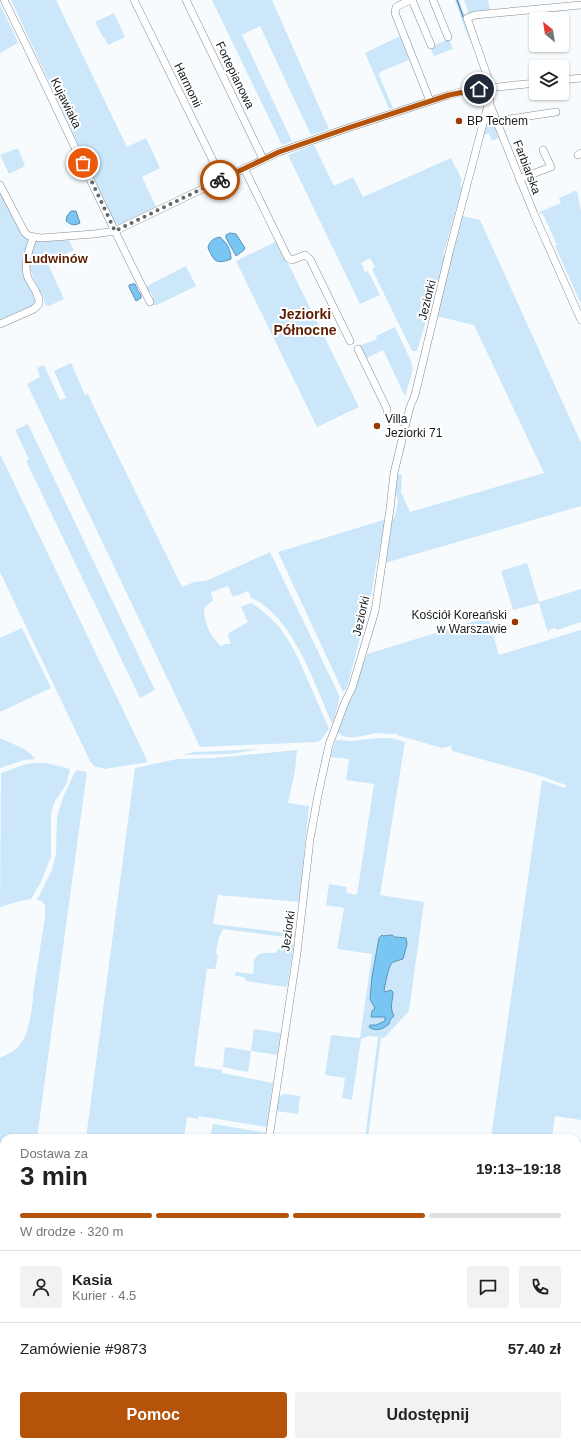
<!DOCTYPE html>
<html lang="pl">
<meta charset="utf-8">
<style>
:root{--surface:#fff;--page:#f2f2f2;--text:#222;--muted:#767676;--line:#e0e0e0;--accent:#b45309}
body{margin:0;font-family:Arial,sans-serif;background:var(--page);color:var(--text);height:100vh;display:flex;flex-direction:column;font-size:15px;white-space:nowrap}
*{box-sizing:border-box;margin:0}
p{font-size:13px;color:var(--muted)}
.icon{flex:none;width:22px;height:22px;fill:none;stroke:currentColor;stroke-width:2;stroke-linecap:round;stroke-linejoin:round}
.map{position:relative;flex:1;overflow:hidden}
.drawer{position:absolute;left:0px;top:1134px;width:581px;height:312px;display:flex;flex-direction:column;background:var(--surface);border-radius:12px 12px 0 0;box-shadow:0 1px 3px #0004}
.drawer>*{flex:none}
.needle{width:26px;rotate:330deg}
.controls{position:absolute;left:529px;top:12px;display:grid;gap:8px}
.controls a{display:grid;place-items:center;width:40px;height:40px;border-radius:4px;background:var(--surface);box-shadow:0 1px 3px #0004;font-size:20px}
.pin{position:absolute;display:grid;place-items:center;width:34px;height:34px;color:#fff;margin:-17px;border:2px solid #fff;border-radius:50%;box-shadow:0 1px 4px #0007}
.courier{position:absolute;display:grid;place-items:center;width:40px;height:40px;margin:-20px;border:3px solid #b45309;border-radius:50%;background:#fff;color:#222;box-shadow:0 1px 5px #0007}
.head em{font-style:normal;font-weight:700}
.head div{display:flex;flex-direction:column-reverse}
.head{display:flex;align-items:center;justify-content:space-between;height:68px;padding:0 20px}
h1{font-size:26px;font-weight:700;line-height:30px}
.bar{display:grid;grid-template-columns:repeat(4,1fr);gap:6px 4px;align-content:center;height:48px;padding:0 20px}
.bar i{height:5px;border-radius:3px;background:var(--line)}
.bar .on{background:var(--accent)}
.bar p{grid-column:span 4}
.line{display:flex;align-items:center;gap:10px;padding:0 20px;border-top:1px solid var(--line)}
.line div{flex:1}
.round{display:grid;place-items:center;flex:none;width:42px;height:42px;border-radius:4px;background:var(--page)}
.action{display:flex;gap:8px;margin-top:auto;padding:8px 20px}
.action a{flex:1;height:46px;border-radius:4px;background:var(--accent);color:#fff;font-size:16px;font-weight:700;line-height:46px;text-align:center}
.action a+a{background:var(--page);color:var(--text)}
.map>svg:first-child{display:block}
.green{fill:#cbe7f9;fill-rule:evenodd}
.water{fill:#79c6f5;stroke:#5b92b4}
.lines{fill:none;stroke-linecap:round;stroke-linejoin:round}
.stream{stroke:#5b92b4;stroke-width:1.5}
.minor-casing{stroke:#838c92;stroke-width:8}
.tertiary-casing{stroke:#838c92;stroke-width:9}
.minor{stroke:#fff;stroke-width:7}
.tertiary{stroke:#fff;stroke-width:8}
.done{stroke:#65696b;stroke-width:4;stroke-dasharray:0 7.2}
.route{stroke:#b45309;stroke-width:5}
.poi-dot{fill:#9b3700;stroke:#fff;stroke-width:1.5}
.labels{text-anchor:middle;stroke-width:4;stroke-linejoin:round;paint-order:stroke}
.street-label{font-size:12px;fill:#161a1c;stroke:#fff}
.poi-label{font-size:12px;fill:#161a1c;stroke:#fff;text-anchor:start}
.neighbourhood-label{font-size:13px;font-weight:bold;fill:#5e1f00;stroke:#fff}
.quarter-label{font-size:14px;font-weight:bold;fill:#5e1f00;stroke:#fff}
</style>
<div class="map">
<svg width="581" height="1446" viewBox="0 0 581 1446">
<rect width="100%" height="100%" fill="#f7fbfe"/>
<path class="green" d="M11,0H56L127,147L146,138L160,168L142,177L156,207L119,225L115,223Z
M212,0H272L329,129L311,135L260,26L242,35L292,141L282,145Z
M455,0H459L476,48L474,49L466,32Z
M464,0H488L490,11L469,14Z
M0,5L14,33L18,43L0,53Z
M114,13L125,37L108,45L104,37H103L95,22Z
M400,36L409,60L380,72L379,75L393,108L389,109L365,53Z
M449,39L453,49L434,56L430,47Z
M489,113L499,138L492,141L489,133L482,136Z
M314,145L334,186L353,177L363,197L451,158L462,180L460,185L462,188L443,255L445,258L417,351H412L372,269L375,267L370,258L361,263L365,272L368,271L380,295L360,304L288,155Z
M18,148L25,166L9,174L0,155Z
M0,190L25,237L30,241L24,275L36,302L34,305L0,320Z
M575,191H577L581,211V304L555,246L557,245L543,214H540L539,212L561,203L559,198Z
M462,216L480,220L581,443V506L385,563L392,520L395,516L398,501L395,489L398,474L402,475L401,492L410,512L544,473L474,325L436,316Z
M68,238L74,250L49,262L48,264L64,299L49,306L45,305C45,300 42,295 40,291C30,271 24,262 36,241Z
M277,241L359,407L317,427L236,261Z
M186,266L196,286L155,306L151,299L153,297L151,292H147L145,287Z
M395,327L411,361L413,369L405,396L383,350L365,359L359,346L377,339L376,336Z
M71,363L85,395L88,394L91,401L182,587L194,582L206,581L270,552L339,695V701L333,723L331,721C314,683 292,615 251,598L248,591L233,597L228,586L211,592L213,600L204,608C204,623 210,636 221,646L225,644H231L228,637L229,633L248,622L241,607L251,603L259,608L278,625L290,643L299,660L329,729L320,741L315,742L200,747L27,384L40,377L37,368L44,365L60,400L66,398L54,371Z
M28,424L155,690L140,698L26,461L29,459L15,430Z
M0,454L148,762L105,769L94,766L90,761L0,572Z
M387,519L376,565L372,591L347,688L343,692L278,552Z
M527,563L539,602L581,589V622L557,630L555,628L549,630L548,633L539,603L513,610L501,571Z
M488,617L499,655L581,630V1120L555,1116L552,1137L546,1136L545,1138H491L542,780L565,788L566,785L535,774L452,751L451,746L442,748L397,735L396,733C390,736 384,733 377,733C365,735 347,742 337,732L367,654Z
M22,628L51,688L0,712V638Z
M0,738C12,744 28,748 35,759L24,760L0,768Z
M379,738H391L405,742L380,895L424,902L409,1011L385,1037L381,1038L368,1138H365L378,1037L369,1036L361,1039L352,1100L342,1098L345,1078L325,1075L331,1035L360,1038L372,954L337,949L344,908L326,905L329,884L347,887L346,893L357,895L374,784L346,780L349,759L330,757L336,740L352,741ZM392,935L395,937L406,938L401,960L391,963C387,971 387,982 384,990L385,992L391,990L393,992L392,998L391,1012L393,1014L392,1018L390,1020L389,1025C383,1028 378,1030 371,1029L385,1021V1017H380L373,1010L375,1008L370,999L372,977L379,938Z
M260,749L230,754L183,755L194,752Z
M297,750L295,771L288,803L309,806L299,902L218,895L213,924L295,934L294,938L223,929L219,937L216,952L218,956L215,969H207L194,1066L222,1070V1073L273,1083L267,1127L199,1116L198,1119L187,1117L184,1138H86L135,768L177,759L214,758Z
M34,763H46L70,769L66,785L55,801L51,813V857L40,884L31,899L16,902L0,907L1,773L26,764Z
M76,770L87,772L37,1138H4V1159L0,1158V1058C8,1054 16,1051 21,1043C28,1035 34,1004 33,993L45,917V906L42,901L37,900L52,870L56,854L57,816L64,795Z
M287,943L294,944L287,987L246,981L244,977L235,976L236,972L253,974L254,965L253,962C258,951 265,953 275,953L280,947Z
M254,1029L281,1033L278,1055L251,1051L248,1072L223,1067L225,1047L251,1051Z
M285,1094L300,1096L298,1114L276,1111L278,1097Z
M213,1124L267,1133L266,1138H210Z
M0,1292L4,1293V1381L0,1411Z
M580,1352H581V1446H545V1442H577V1368Z
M44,1442H114L113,1446H44Z
M142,1442H189L188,1446H141Z
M289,1442H318L325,1446H295Z
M329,1442H335L340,1445L342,1442H390L403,1446H336Z
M443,1442H501V1446H442Z"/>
<path class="water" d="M71,211H76L80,223C74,226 71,225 66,221L67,216Z
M230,233L236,234L245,248L244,250L236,256L226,238V235Z
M220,237C227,243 231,250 231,259C216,265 214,261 208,248C209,241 214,238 220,237Z
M133,284H135L138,291L141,295V298L136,301L129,287V285Z
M382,935L383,936L392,935L395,937L406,938L407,944L403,959C400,960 396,961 393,962C388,965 386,983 384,990L385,992L391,990L393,992C393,1000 389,1008 394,1016L390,1020L389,1024C384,1029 375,1032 369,1027L370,1025H376L385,1021V1017H371L372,1011L375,1008L370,999L372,977L379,938Z
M224,1442H289L295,1446H223Z"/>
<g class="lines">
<path class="stream" d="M457,0L464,19"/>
<defs>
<path id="minor" d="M4,0C54,100 99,202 150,302
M134,0L222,179
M186,0L263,159
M412,0L431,45
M433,0L448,37
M408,1L396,7L395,13L430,101
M581,5L475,15L467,18L489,81L490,105L534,214L581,320
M562,80L581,78
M497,121L556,112
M578,155L581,153
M244,168L288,258L292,260L305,255L310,259L350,341
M519,179L551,167L543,150
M0,185L25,233L29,236L41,238L94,234L115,231L279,152L348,128L449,95L468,90L536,83
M0,324L34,309L39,304C40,295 32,286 28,278C23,265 29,250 33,238
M358,349L387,409V413L394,427L404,430
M269,1138L297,953L310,839L318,795L329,745L345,702L352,688L375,611L390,509L394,473L410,407L415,395L450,249L489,101
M577,1304L581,1305
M193,1446V1442"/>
<path id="tertiary" d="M577,1229L581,1226
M0,1288H4"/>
</defs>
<use href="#minor" class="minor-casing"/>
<use href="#tertiary" class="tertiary-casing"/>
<use href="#minor" class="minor"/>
<use href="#tertiary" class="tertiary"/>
</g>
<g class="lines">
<path class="done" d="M83,163L115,231L220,180"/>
<path class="route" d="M220,180L279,152L348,128L449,95L479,89"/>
</g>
<g class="poi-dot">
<circle cx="459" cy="121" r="4"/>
<circle cx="377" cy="426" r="4"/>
<circle cx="515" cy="622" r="4"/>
</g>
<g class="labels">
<g class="street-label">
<text transform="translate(235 75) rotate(64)" y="4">Fortepianowa</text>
<text transform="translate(188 85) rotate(64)" y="4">Harmonii</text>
<text transform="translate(66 103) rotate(64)" y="4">Kujawiaka</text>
<text transform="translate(527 167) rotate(69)" y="4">Farbiarska</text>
<text transform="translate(427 300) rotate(-76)" y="4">Jeziorki</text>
<text transform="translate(361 616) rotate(-77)" y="4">Jeziorki</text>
<text transform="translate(288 931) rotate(-82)" y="4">Jeziorki</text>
</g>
<g class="poi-label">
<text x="467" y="125">BP Techem</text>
<text x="385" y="423">Villa<tspan x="385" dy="14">Jeziorki 71</tspan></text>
<text x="507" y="619" text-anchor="end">Kościół Koreański<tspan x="507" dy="14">w Warszawie</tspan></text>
</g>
<g class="neighbourhood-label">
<text x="56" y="263">Ludwinów</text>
</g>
<g class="quarter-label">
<text x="305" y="319">Jeziorki<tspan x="305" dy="16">Północne</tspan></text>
</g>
</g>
</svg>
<div class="controls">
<a><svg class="needle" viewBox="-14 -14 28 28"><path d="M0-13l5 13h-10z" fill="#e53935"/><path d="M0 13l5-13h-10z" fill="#767676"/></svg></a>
<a><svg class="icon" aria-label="layers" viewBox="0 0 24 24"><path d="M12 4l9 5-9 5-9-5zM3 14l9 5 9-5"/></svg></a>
</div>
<div class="pin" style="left:83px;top:163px;background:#ea580c"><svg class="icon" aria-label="bag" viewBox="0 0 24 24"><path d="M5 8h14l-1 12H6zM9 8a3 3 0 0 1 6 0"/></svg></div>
<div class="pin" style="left:479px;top:89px;background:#1f2937"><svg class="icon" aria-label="home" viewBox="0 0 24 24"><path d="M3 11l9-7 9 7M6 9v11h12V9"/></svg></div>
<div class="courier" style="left:220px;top:180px"><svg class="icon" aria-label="bike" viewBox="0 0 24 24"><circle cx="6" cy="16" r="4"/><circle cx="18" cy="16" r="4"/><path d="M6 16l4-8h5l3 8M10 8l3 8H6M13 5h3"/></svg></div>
<section class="drawer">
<div class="head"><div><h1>3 min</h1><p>Dostawa za</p></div><em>19:13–19:18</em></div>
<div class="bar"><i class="on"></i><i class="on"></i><i class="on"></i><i></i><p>W drodze · 320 m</p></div>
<div class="line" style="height:72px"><a class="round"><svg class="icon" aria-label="person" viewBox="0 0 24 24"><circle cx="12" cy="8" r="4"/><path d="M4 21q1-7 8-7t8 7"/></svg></a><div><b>Kasia</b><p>Kurier · 4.5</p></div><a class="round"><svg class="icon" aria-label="chat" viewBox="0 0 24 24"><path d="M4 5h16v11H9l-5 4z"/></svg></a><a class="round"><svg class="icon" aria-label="phone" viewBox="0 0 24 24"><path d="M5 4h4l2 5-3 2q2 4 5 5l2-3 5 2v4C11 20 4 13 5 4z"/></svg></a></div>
<div class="line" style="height:52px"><div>Zamówienie #9873</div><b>57.40 zł</b></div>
<div class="action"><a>Pomoc</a><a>Udostępnij</a></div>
</section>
</div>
